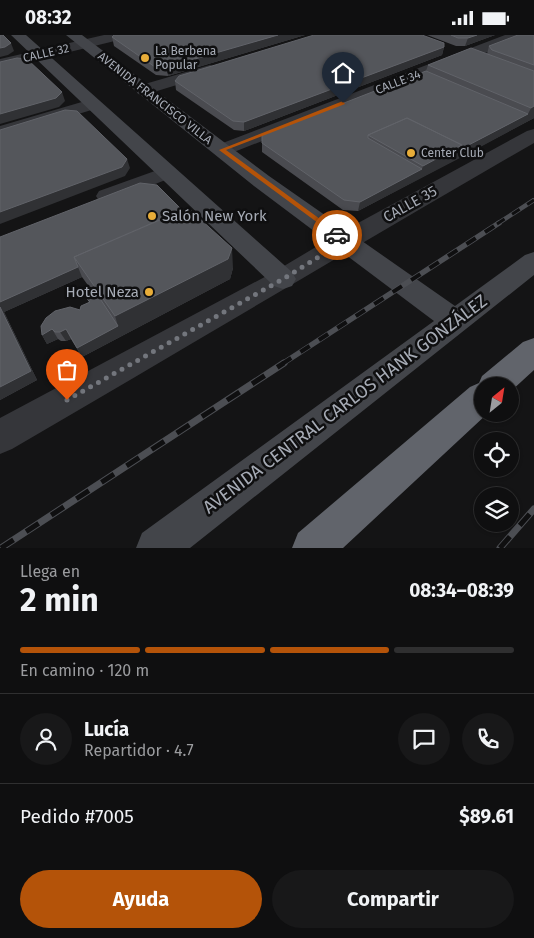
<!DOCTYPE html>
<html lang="es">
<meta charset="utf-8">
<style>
:root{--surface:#0f0f10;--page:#181819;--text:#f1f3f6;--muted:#9b9c9f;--line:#2f2f30;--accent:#b45309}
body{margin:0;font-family:"Fira Sans",sans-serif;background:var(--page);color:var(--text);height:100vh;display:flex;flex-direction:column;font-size:19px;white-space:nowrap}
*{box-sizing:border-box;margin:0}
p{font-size:16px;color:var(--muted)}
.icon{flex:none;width:28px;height:28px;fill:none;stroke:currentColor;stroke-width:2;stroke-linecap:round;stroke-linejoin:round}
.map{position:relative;height:513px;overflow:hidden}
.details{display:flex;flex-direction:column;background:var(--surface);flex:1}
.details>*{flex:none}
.needle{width:32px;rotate:30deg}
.buttons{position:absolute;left:474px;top:342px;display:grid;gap:10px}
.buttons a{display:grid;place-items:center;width:45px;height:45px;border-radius:50%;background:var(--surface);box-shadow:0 1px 4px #0004,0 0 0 1px var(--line);font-size:25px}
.pin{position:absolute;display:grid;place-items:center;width:42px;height:42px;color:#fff;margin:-51px -21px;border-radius:50% 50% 50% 0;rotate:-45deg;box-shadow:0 0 5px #0007}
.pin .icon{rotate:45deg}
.courier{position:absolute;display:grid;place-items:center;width:50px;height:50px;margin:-25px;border:4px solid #b45309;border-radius:50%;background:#fff;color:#222;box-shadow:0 1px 6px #0007}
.summary em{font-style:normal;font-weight:700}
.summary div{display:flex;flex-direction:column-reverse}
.summary{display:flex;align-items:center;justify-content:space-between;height:85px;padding:0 20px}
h1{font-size:32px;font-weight:700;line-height:38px}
.bar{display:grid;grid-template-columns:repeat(4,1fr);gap:8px 5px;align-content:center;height:60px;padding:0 20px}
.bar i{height:6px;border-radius:4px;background:var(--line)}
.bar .on{background:var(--accent)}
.bar p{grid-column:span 4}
.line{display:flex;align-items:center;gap:12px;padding:0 20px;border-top:1px solid var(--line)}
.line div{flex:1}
.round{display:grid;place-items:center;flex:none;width:52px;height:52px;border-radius:26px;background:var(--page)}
.action{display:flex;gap:10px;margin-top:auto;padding:10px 20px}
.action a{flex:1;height:58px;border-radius:30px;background:var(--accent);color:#fff;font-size:20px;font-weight:700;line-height:58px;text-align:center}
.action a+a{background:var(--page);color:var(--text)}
.status{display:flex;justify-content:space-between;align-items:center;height:35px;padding:0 25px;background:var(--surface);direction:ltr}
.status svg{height:14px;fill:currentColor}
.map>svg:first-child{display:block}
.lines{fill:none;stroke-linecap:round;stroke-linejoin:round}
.minor{fill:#35363a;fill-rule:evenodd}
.tertiary{fill:#35363a;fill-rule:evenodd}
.secondary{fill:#43454a;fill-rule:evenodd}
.motorway{fill:#61646b;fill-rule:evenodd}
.rail-far2-casing{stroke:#4c4e53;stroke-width:4.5}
.rail-far1-casing{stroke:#4c4e53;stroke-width:5.5}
.rail-casing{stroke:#4c4e53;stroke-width:7}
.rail-far2{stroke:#0f0f10;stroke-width:3;stroke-dasharray:9;stroke-linecap:butt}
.rail-far1{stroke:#0f0f10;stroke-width:4;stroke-dasharray:11;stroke-linecap:butt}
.rail{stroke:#0f0f10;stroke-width:5;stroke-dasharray:15;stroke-linecap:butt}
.wall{fill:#4a4b50}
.shaded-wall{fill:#303134}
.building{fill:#54565b;stroke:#616369}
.route{fill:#b45309}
.done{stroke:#73767d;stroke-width:5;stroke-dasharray:0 9}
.poi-dot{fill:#e8ad39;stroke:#0f0f10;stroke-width:2}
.labels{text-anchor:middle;stroke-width:5;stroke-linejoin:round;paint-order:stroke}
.far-poi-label{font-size:12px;fill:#a6abb5;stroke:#0f0f10;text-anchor:start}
.far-street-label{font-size:12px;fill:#a6abb5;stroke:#0f0f10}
.street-label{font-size:15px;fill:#a6abb5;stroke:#0f0f10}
.poi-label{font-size:15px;fill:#a6abb5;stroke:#0f0f10;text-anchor:start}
.near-street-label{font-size:18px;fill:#a6abb5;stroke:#0f0f10}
</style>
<div class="status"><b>08:32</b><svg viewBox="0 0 49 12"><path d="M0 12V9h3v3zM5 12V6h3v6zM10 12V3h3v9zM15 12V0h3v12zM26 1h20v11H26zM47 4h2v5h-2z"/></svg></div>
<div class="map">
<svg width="534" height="513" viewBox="0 0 534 513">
<rect width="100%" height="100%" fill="#141415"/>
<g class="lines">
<path class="minor" d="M505,0H525L523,3L229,119L222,121L215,119L212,115L215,111Z
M210,30L216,32L218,35L216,38L144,60L138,59L136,55L138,51Z
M92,64L98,65L101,69L98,73L0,103V91Z
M166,132L173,134L177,138L173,142L107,168L99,166L96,161L99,156Z"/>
<path class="tertiary" d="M104,0H129L127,3L0,34V24Z
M534,94V108C359,209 187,312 12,414L0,419V383L274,237L336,200L527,96Z"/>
<path class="secondary" d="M11,0H26L292,237L296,244L292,251L283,254L274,251Z
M66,0H82L269,141L455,271L525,220L534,217V240L190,513H136L142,498L434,286L254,151Z"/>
<path class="motorway" d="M534,303V335L510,357V351H482V379H487L343,513H292L298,498L470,352L479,348L482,341L523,307Z"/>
<defs>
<path id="rail-far2" d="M497,189L534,165"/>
<path id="rail-far1" d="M282,329L499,188"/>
<path id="rail" d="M1,513L284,328
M500,513L534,474"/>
</defs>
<use href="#rail-far2" class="rail-far2-casing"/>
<use href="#rail-far1" class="rail-far1-casing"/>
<use href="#rail" class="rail-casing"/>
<use href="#rail-far2" class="rail-far2"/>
<use href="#rail-far1" class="rail-far1"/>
<use href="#rail" class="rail"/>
</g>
<path class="wall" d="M305,0L168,41L156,40L114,11L112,2Z
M427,0H495L465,11H456Z
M534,0V83L358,176L343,175L262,117V108L426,36L428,30L487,19L489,11Z
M444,12L442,20L244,96L234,95L176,55L175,46Z
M0,202L233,233L230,244L82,322L71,304L66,306H61L58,304L47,309L42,300L80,275L89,267L87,264L95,260L82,242L4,277L37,345L0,365Z"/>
<path class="shaded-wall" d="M278,0H305L168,41L167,32Z
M477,0H495L465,11L468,3Z
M11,8L14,16L8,20L0,22V13Z
M444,12L442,20L244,96V87Z
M62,57L65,66L59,72L0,89V79Z
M534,71V83L458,124L461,114L528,79L531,73Z
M462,110L458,124L358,176L360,167L422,134L423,131Z
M127,124L130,133L125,141L0,189V177Z
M232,213L233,233L230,244L82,322L77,313L118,291L115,281Z
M78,232L82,242L4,277L37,345L0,365V267Z
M52,294L58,304L47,309L42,300Z
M66,294L71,304L66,306L60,297Z"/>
<path class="building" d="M0,0H3L11,8L5,12L0,13Z
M114,0H278L167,32H155L112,2Z
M314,0H422L444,8V12L244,87L233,86L175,46L179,41Z
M451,0H477L468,3H458Z
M518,0H534V30L492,15L489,11Z
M471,13L534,36V71L531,73L428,30Z
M17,23L27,24L62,57L56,63L0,79V27Z
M426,36L528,79L461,114L462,110L407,83L368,100V103L422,134L360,167L344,165L262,108V100Z
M65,75L77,76L127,124L122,132L0,177V95Z
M407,83L462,110L423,131L368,100Z
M140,148L157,150L182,175L74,222L78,232L0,267V202Z
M188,173L232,213L228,224L115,281L74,222Z
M97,259L118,291L77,313L66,294L60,297H55L52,294L42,300L41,291L46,283L55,276L70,272L80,275L81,271L90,267L87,264Z
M0,272L31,336L0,352Z"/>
<path class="route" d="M343,66L345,69L226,115L339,198V202H337L219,115Z"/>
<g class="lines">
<path class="done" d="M67,365L283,244L344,206L337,200"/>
</g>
<g class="poi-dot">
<circle cx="145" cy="23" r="5"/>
<circle cx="411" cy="118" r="5"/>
<circle cx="152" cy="181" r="5"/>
<circle cx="149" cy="257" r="5"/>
</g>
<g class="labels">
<g class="far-poi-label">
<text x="155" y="20">La Berbena<tspan x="155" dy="14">Popular</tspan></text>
<text x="421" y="122">Center Club</text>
</g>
<g class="far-street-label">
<text transform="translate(46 18) rotate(-13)" y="4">CALLE 32</text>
<text transform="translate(398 47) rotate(-21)" y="4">CALLE 34</text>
<text transform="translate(155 63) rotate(38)" y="4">AVENIDA FRANCISCO VILLA</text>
</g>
<g class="street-label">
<text transform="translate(410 169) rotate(-29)" y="5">CALLE 35</text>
</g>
<g class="poi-label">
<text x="162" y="186">Salón New York</text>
<text x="139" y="262" text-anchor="end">Hotel Neza</text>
</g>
<g class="near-street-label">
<text transform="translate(345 369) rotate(-37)" y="6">AVENIDA CENTRAL CARLOS HANK GONZÁLEZ</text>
</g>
</g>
</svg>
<div class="buttons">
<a><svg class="needle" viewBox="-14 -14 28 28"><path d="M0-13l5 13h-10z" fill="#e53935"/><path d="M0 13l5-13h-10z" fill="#9b9c9f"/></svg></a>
<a><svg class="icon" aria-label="locate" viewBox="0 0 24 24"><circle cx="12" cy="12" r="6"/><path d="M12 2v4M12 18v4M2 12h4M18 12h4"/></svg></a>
<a><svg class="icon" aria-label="layers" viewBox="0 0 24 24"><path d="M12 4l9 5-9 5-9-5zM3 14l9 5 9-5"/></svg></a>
</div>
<div class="pin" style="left:67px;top:365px;background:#ea580c"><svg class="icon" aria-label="bag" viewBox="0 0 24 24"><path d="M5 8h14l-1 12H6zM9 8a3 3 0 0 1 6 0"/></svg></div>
<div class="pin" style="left:343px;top:68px;background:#1f2937"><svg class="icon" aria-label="home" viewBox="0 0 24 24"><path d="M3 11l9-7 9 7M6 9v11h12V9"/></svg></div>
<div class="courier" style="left:337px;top:200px"><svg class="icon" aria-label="car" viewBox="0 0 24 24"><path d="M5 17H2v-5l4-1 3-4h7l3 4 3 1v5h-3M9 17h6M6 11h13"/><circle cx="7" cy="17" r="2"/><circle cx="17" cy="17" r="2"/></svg></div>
</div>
<section class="details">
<div class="summary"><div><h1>2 min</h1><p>Llega en</p></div><em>08:34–08:39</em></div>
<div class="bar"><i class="on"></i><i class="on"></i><i class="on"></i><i></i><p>En camino · 120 m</p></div>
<div class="line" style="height:90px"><a class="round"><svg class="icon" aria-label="person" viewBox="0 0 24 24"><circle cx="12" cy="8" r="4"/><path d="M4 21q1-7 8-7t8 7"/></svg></a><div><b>Lucía</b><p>Repartidor · 4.7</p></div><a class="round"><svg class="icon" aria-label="chat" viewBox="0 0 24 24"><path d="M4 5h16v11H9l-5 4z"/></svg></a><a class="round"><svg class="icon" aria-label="phone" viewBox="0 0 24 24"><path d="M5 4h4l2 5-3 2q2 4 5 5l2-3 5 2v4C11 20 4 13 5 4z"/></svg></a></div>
<div class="line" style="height:65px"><div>Pedido #7005</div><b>$89.61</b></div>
<div class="action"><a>Ayuda</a><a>Compartir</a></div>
</section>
